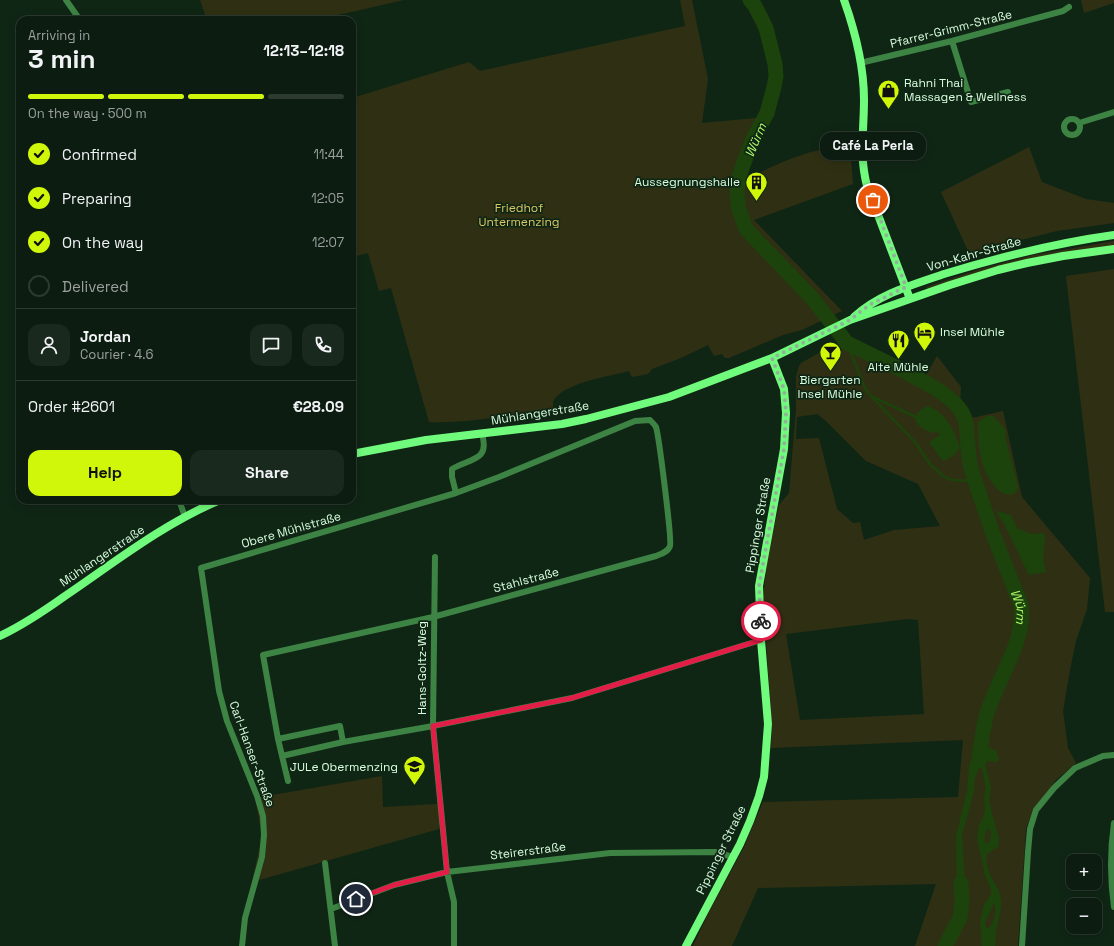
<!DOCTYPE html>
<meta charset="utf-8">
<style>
:root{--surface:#0c1c10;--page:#1a291e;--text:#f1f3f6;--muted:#9aa19f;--line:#2c3a30;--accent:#d0f709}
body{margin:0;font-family:"Space Grotesk",sans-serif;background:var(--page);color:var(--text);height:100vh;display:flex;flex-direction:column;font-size:15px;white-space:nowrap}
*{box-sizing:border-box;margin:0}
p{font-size:13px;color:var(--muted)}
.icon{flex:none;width:22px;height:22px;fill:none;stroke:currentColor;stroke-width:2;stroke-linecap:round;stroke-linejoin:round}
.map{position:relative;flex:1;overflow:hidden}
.details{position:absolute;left:16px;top:16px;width:340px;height:488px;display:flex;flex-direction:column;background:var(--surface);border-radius:12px;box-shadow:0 2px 10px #0003,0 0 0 1px var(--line)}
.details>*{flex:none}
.buttons{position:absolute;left:1066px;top:854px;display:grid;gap:8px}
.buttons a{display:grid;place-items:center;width:36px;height:36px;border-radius:8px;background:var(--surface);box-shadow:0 2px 10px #0003,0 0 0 1px var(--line);font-size:20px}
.pin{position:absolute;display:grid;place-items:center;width:34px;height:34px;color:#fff;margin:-17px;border:2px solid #fff;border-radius:50%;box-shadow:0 1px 4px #0007}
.courier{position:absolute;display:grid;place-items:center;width:40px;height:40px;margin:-20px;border:3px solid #e11d48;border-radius:50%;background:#fff;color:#222;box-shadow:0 1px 5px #0007}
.bubble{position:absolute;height:28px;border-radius:12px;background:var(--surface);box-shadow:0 2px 10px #0003,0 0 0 1px var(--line);font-size:13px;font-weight:600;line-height:28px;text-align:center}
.headline em{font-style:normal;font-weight:600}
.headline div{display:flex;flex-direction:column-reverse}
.headline{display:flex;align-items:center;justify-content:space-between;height:68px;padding:0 12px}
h1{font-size:26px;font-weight:600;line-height:30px}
.bar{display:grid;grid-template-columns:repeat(4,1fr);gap:6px 4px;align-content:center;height:48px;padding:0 12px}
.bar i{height:5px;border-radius:3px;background:var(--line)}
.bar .current{background:var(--accent)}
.bar p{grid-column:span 4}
.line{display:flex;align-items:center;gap:10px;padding:0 12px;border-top:1px solid var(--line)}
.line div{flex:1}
.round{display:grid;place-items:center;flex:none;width:42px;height:42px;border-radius:12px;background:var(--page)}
ol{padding:0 12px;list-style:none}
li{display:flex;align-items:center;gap:12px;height:44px}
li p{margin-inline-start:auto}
li .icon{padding:4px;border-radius:50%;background:var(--accent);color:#111;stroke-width:4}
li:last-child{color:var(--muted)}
li i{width:22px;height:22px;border:2px solid var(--line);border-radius:50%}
.primary-button{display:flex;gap:8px;margin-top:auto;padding:8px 12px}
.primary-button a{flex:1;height:46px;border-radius:12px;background:var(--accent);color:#111;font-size:16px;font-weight:600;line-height:46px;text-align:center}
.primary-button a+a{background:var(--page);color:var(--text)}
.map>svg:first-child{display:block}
.green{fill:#2f3013;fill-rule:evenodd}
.water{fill:#1c430c;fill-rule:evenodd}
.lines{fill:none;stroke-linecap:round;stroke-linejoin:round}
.stream{stroke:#1c430c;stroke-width:2.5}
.river{stroke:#1c430c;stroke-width:15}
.minor{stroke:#3d8444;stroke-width:6}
.secondary{stroke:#71fb7d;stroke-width:8}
.done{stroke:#91b298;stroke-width:4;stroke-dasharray:0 7.2}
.route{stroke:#e11d48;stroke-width:5}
.labels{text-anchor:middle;stroke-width:3.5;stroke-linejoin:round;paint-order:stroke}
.street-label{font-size:12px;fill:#d7fede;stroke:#102615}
.poi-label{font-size:12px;fill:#d7fede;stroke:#102615;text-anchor:start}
.park-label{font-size:12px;fill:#dcc664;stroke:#102615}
.water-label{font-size:13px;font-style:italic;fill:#adfa68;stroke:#102615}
</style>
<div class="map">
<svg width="1114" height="946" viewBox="0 0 1114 946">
<rect width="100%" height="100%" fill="#102615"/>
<path class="green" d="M200,0H404L316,20H207Z
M680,0H692L708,79L702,123L766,117L739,181C774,168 811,144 850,148L853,184L754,220L842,311L802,330L783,335L729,358H725L722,354L714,356L708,345L681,358L652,369L648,374L632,377L629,371C612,376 560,383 553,402C553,404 553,406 553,408C513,414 470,424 429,422L391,288L379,291L368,253L352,257V98L469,62L480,71L685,26Z
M1081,0H1114V3L1084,13Z
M1029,147L1042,182L1086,199L1114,203V223L1057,231L969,253L941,192Z
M1114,241V247L1034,259L929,292L926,287L980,269L1033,255Z
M1114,269V612H1105L1066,276Z
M849,336L872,354L924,379L937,356L961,387L960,404L972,418L1003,411L1022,497L1090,578L1087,609L1076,641L1070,670L1063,711L1068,748L1076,763L1056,780L1033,811L1026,828L1018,946H915L936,884L758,888L732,946H693L707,916L744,847L763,802L958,797L963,740L771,748L772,727L763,597L768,556L779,505L789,493L796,410V376L799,366L801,363ZM817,414L826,421L866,461L918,484L940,526L894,530L864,540L860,522L853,523L837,509L819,438L796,439L797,417ZM907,619L918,620L924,714L800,720L786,634Z
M382,776L383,807L437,804L441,806L439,829L252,882L262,836L255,798Z"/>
<path class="water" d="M928,406C941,411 950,422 955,435C956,439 961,444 959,449C956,455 949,458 944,461L942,460L929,442L940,435L937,431L933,433C929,431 924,430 921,427C909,420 919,409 928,406Z
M987,416H993L1005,429L1006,440L1017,482L1018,488L1014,494C1004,496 999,491 993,484C979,466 978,444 978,422Z
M996,511L1011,515L1017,528L1031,534L1044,533L1045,541L1043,558L1046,572L1029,575C1018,554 1009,531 996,511Z
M978,735L988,738V747L996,751L999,760L997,762L988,761L985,764L991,787L989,801L999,839L998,847L987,854C983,873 1000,885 1001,900C1002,910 998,918 997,927C995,933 996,940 995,946H982L980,923L984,905L991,894V889L985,875L977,839L979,825L983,818L985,809L984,796L986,788L982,769L979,768L975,778L974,791L962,836L966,903H957L956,836L967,791L969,765L975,752ZM989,828L991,833L990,841L986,844C984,838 984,833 989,828ZM994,903C997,911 995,924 987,929L985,923Z"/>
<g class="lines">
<path class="stream" d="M847,343L864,386L869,394L915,442L930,464L943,476L951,480L975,481
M873,397L916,417"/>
<g class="river">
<path d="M750,0L755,6L766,28L775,64L776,76L774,87L767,113L753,139L743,165L738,181L737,191L739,210L746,229L812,298L847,343L902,370"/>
<path id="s1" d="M909,374C927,383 963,401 966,423C968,439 967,455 972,472L993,534L1021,605C1026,640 999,677 988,710C983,725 982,741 979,756"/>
<path d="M945,946L960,918L962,901L961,883"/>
</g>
<path class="minor" d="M66,0L80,20
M952,41L971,102L1008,92
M860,63L952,41L1063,11L1069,7
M1064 127a8 8 0 1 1 16 0a8 8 0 1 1-16 0Z
M1079,123L1114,112
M456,493L452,477V469C471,458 490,461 482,434
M179,500L185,517
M435,557L433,726L447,872L454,902V946
M278,739L340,726L343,742L433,726L572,698L761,640
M282,756L343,742
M1114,823C1110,851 1110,879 1114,907
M325,863L335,946
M331,909L394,885L447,872L610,853L715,852L733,857
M242,946L245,918L262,857L264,835L263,816L257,796L227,721L219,691L201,568L456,493L499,477L635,421L650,420C652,422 654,424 656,427C659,437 672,539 670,546C668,552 661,554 656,556L433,617L263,655L278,739L288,781
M1022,946L1028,852L1030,829L1036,810L1054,788L1075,768L1103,756L1114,755"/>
<path class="secondary" d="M844,0C855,31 864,66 864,100C864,131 859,155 867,186L910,299
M854,317C879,294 912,285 944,274C1000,257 1056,243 1114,235
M352,454L426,440L562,424L586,419L669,397L772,358L850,320L950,285L998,270L1027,263L1063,256L1114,249
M0,636C23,625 44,611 65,596C115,562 163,524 220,500
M686,946L740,844L750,821L759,796L764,777L768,724L761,640L759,586L784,449L786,413L784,389L772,358"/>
</g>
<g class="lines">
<path class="done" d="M761,621L759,586L784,449L786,413L784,389L772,358L850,320L869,305L906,287L873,200"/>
<path class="route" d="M356,899L394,885L447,872L433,726L572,698L761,640V621"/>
</g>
<defs>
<symbol id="shop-pin" viewBox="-11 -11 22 30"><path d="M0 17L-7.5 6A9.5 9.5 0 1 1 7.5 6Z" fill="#d0f709" stroke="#102615"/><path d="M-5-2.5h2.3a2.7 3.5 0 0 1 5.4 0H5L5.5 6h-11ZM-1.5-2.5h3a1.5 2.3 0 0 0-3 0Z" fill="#111"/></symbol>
<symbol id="building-pin" viewBox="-11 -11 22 30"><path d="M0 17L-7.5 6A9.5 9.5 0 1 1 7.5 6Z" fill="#d0f709" stroke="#102615"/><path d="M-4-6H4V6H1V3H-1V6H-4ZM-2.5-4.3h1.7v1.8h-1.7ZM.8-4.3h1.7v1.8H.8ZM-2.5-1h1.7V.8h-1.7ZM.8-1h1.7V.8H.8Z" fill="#111"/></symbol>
<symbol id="hotel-pin" viewBox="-11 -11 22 30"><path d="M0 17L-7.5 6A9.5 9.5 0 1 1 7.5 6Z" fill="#d0f709" stroke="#102615"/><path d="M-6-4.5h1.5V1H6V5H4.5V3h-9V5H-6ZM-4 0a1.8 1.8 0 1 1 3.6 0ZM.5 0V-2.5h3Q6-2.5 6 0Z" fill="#111"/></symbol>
<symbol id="restaurant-pin" viewBox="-11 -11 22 30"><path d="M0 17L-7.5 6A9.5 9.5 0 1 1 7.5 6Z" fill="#d0f709" stroke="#102615"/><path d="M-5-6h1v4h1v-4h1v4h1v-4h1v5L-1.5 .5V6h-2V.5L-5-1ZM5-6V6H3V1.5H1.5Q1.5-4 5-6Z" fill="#111"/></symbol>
<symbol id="bar-pin" viewBox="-11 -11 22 30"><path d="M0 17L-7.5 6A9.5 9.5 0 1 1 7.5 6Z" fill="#d0f709" stroke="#102615"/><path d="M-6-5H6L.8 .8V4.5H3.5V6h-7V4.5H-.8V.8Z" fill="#111"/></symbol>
<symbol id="school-pin" viewBox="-11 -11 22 30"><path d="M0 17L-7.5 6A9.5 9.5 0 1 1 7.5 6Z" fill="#d0f709" stroke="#102615"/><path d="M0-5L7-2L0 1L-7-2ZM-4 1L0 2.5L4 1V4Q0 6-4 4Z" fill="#111"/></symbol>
</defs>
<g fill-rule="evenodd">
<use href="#shop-pin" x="876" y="78" width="25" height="34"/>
<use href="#building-pin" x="744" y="170" width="25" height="34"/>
<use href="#hotel-pin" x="912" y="320" width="25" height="34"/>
<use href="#restaurant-pin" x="886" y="328" width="25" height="34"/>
<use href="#bar-pin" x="818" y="340" width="25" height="34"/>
<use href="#school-pin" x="402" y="754" width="25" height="34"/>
</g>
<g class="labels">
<g class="street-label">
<text transform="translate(951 29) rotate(-14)" y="4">Pfarrer-Grimm-Straße</text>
<text transform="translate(974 254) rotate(-16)" y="4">Von-Kahr-Straße</text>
<text transform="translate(540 413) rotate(-9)" y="4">Mühlangerstraße</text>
<text transform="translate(758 525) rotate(-80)" y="4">Pippinger Straße</text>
<text transform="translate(291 530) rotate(-16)" y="4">Obere Mühlstraße</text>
<text transform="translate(102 556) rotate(-34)" y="4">Mühlangerstraße</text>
<text transform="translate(526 580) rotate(-15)" y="4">Stahlstraße</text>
<text transform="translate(422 668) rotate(-90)" y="4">Hans-Goltz-Weg</text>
<text transform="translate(252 754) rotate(70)" y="4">Carl-Hanser-Straße</text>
<text transform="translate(721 850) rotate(-64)" y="4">Pippinger Straße</text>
<text transform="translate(528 851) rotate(-7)" y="4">Steirerstraße</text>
</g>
<g class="poi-label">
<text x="904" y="87">Rahni Thai<tspan x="904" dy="14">Massagen &amp; Wellness</tspan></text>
<text x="740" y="186" text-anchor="end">Aussegnungshalle</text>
<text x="940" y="336">Insel Mühle</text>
<text x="898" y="371" text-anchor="middle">Alte Mühle</text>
<text x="830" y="384" text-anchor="middle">Biergarten<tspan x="830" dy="14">Insel Mühle</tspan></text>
<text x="398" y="771" text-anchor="end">JULe Obermenzing</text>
</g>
<g class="park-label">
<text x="519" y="212">Friedhof<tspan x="519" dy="14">Untermenzing</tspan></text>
</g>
<g class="water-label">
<text transform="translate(755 140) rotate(-67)" y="5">Würm</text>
<text dy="5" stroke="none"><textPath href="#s1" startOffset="270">Würm</textPath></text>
</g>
</g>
</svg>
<div class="buttons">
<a>+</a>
<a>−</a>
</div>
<div class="pin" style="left:873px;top:200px;background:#ea580c"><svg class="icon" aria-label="bag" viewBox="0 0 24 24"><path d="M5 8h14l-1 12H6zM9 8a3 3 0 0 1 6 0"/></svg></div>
<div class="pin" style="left:356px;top:899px;background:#1f2937"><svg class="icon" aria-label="home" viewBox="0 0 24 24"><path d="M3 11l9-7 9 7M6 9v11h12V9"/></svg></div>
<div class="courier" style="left:761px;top:621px"><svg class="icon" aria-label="bike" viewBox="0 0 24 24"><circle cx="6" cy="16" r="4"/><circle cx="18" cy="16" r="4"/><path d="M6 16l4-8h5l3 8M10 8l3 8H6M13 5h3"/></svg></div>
<div class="bubble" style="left:820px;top:132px;width:106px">Café La Perla</div>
<section class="details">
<div class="headline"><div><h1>3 min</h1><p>Arriving in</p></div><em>12:13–12:18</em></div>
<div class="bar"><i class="current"></i><i class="current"></i><i class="current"></i><i></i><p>On the way · 500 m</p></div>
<ol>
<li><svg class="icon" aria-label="check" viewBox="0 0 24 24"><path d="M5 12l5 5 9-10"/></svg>Confirmed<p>11:44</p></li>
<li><svg class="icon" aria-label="check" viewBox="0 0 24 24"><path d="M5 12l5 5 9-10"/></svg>Preparing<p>12:05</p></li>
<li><svg class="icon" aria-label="check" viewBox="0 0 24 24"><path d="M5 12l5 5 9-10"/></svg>On the way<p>12:07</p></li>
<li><i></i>Delivered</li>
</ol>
<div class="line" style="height:72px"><a class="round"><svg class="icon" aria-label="person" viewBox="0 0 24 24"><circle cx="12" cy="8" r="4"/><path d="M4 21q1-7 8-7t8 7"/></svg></a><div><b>Jordan</b><p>Courier · 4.6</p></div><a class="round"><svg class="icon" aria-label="chat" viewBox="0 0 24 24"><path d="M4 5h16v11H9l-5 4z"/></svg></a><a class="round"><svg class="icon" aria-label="phone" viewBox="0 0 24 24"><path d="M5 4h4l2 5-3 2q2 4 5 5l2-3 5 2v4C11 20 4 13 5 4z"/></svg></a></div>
<div class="line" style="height:52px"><div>Order #2601</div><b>€28.09</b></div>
<div class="primary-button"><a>Help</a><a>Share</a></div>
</section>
</div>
